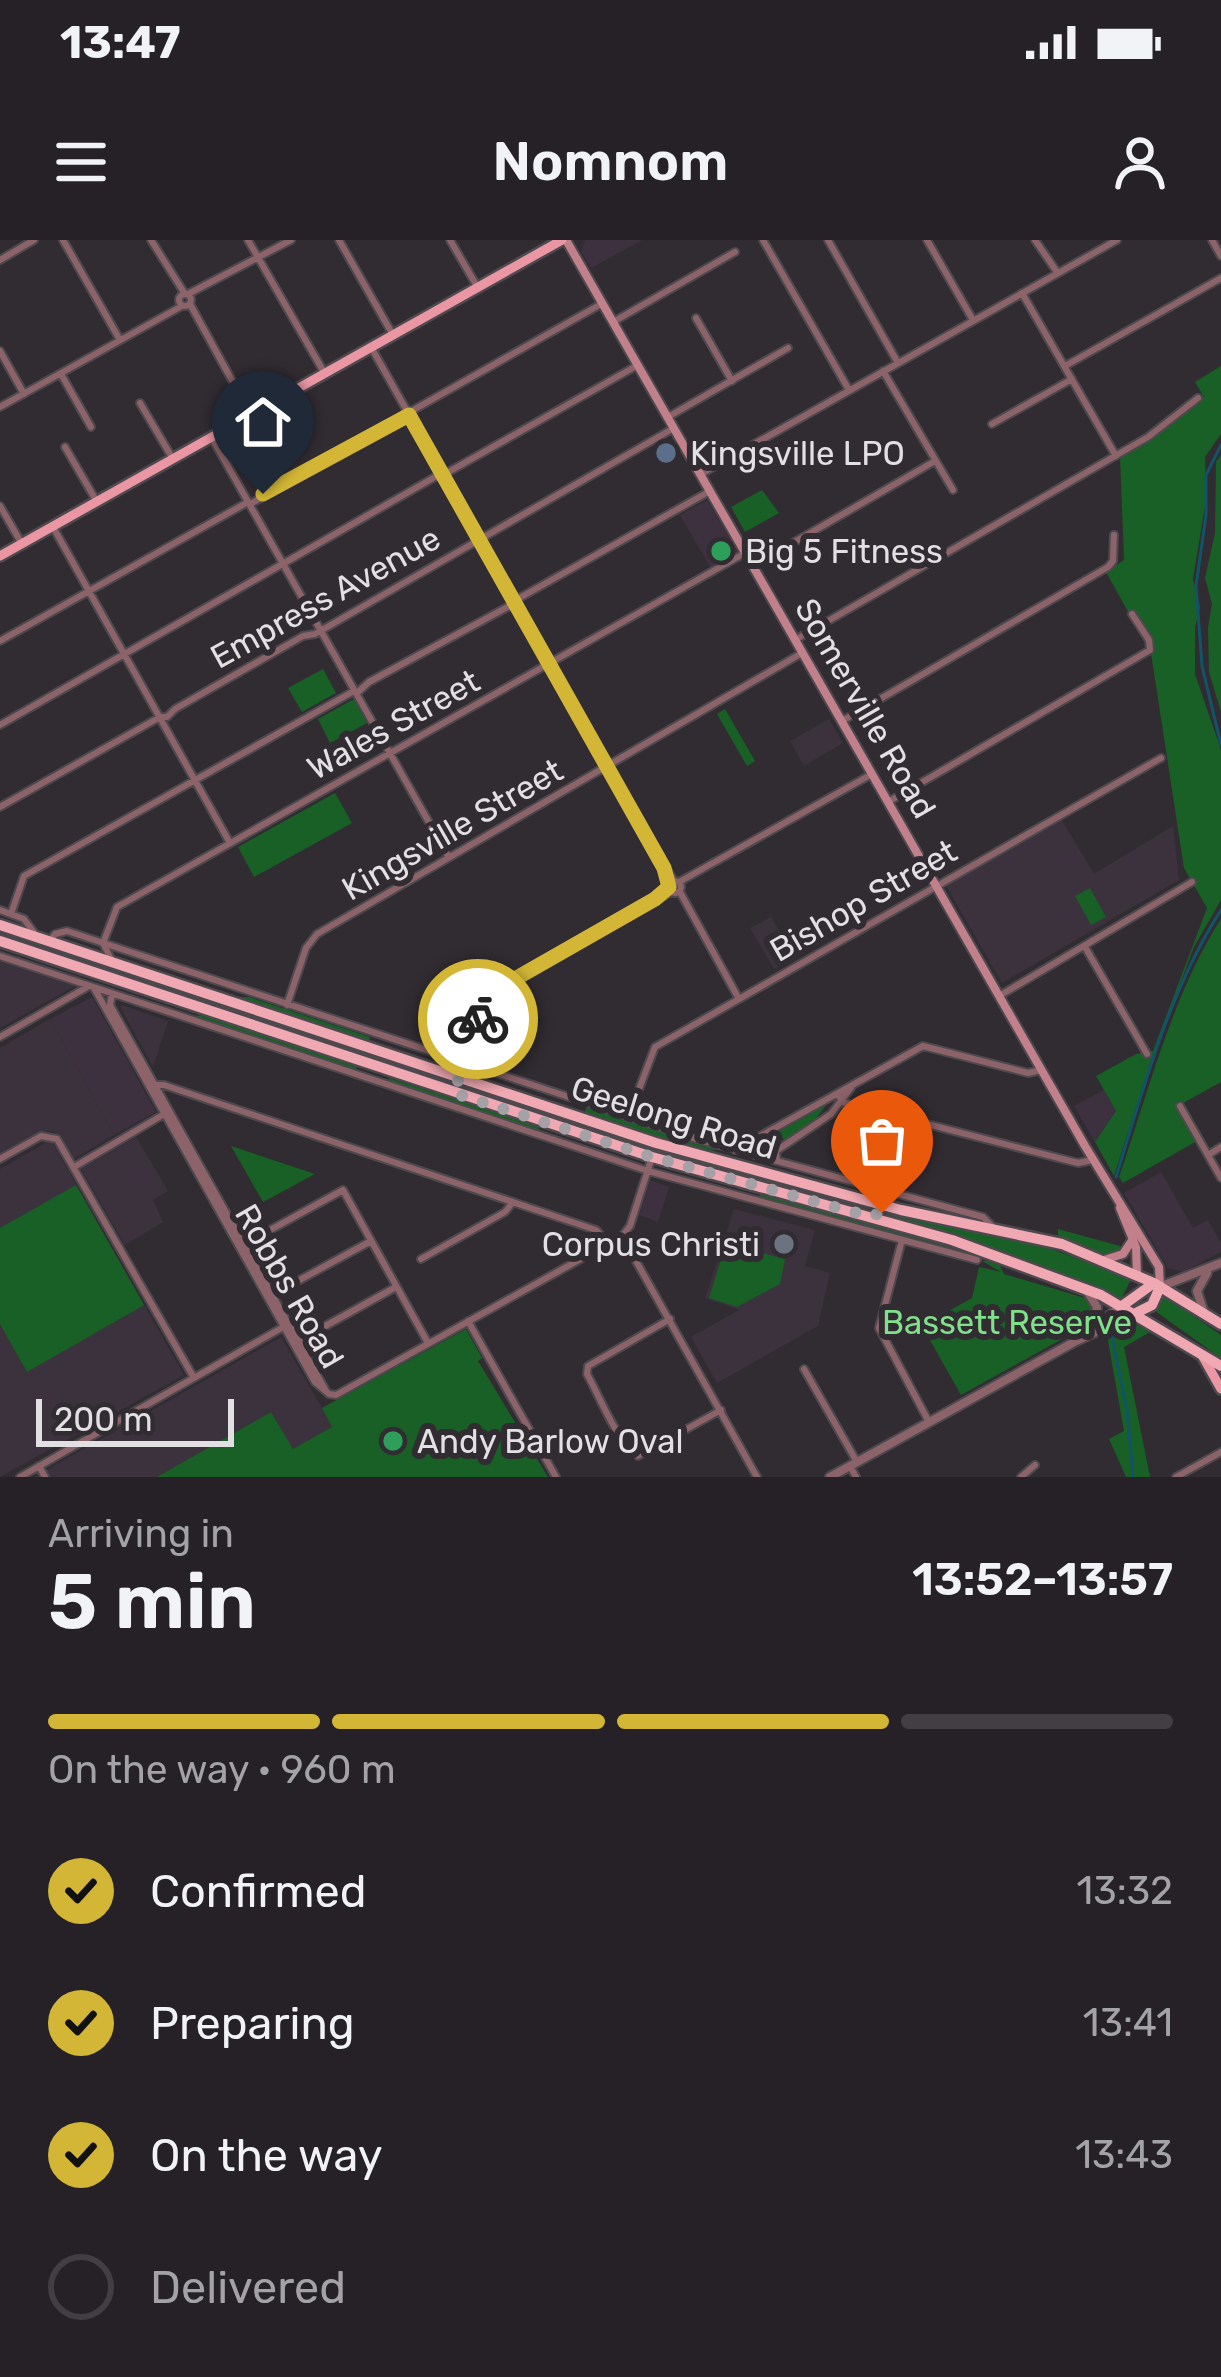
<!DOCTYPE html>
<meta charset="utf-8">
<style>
:root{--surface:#252126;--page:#2d292e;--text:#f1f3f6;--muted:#a3a3a7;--line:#423e43;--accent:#d3b635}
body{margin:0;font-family:Rubik,sans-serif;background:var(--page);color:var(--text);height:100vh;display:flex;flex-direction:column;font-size:45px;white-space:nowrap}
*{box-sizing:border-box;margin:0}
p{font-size:39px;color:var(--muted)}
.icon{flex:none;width:66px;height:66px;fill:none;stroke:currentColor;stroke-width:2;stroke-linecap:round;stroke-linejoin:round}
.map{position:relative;height:1237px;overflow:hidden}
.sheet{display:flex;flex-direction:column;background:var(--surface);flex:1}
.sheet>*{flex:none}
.scale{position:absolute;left:36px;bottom:30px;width:198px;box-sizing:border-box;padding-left:12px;border:6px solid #e3e0e4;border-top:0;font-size:33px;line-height:42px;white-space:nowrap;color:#e3e0e4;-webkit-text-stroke:9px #312c32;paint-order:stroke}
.pin{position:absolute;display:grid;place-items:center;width:102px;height:102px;color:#fff;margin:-123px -51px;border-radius:50% 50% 50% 0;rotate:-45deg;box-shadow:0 0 12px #0007}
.pin .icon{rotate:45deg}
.courier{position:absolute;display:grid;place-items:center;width:120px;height:120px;margin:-60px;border:9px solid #d3b635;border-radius:50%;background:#fff;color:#222;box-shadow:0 3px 15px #0007}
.overview em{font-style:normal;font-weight:600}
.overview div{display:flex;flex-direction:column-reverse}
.overview{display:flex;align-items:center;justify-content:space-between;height:204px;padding:0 48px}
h1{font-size:78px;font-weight:600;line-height:90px}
.bar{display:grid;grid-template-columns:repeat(4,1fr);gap:18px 12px;align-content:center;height:144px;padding:0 48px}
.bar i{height:15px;border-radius:9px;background:var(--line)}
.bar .selected{background:var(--accent)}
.bar p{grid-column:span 4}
ol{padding:0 48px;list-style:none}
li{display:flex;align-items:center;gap:36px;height:132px}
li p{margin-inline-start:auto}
li .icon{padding:12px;border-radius:50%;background:var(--accent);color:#111;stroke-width:4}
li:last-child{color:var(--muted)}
li i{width:66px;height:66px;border:6px solid var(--line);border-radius:50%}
.status{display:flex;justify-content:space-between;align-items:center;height:84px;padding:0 60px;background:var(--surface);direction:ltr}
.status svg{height:33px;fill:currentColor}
header{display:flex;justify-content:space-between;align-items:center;height:156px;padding:0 48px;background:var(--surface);font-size:54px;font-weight:600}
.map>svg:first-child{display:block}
.commercial{fill:#3d313f}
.built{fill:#3b323d}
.green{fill:#186025}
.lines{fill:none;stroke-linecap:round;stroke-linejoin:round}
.stream{stroke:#115469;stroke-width:3}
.minor-casing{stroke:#4d494e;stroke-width:10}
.tertiary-casing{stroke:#4d494e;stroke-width:12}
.secondary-casing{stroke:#4d494e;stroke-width:12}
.primary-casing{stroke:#4d494e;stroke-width:14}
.trunk-casing{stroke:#4d494e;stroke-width:15}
.minor{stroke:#8c6369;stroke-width:6}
.tertiary{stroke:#8c6369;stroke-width:8}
.secondary{stroke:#c1808a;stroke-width:8}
.primary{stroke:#ea96a3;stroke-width:9}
.trunk{stroke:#f0a8b2;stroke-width:10}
.done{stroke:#a5a1a6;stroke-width:12;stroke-dasharray:0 21.6}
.route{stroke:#d3b635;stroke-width:15}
.service-dot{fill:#5c6f8a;stroke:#312c32;stroke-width:4.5}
.leisure-dot{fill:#2e9e5b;stroke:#312c32;stroke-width:4.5}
.worship-dot{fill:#6b7280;stroke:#312c32;stroke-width:4.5}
.labels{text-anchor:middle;stroke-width:12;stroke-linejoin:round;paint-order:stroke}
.poi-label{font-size:33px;fill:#e3e0e4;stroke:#312c32;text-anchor:start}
.street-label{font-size:33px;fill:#e3e0e4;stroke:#312c32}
.park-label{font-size:33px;fill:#81e08a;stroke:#312c32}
</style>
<div class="status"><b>13:47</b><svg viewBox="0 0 49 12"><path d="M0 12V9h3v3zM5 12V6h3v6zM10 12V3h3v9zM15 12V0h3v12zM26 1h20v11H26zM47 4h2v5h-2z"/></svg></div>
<header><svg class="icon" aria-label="menu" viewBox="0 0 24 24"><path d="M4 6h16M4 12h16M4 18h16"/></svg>Nomnom<svg class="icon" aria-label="person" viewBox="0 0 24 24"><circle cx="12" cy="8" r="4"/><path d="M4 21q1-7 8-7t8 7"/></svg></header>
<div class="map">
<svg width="1221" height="1237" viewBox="0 0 1221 1237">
<rect width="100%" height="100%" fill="#312c32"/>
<path class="commercial" d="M585,0H642L591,28L581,11Z
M707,260L738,313L711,328L680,275Z
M92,757L156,872L114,895L50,779Z
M1104,850L1116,871L1095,902L1074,866Z
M1161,932L1193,988L1208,980L1221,1003V1012L1183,1032L1168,1028L1124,953Z
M650,940L669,947L658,982L639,975Z"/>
<path class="built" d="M829,479L843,503L804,526L790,501Z
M1060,577L1094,634L1173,586L1179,640L1002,743L945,644Z
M771,677L795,718L774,729L750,688Z
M0,721L75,746L0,788Z
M122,765L168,781L153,827L120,767Z
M50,779L114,895L72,920L54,891H44L0,916V808Z
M136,897L168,951L153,960L163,982L125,1005L81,929Z
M51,900L184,1135L0,1237V929Z
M734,969L815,990L805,1026L830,1033L818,1086L717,1143L691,1097L739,1070L705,1058Z
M281,1097L333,1187L293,1210L271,1172L157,1237H34Z"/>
<path class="green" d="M1221,126V194L1205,217L1206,259L1193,339L1200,367L1195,387V434L1221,510V660L1194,707L1150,824L1114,936L1095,902L1116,871L1096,836L1136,814L1153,811L1207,668L1184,628L1151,413L1106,332L1124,320L1120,216L1156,196L1204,157L1195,142Z
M1221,215V472L1209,432L1208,387L1212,364L1205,338L1215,293L1216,222Z
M762,250L779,273L745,292L731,267Z
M323,429L336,453L302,472L288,448Z
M354,459L367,483L330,503L318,479Z
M725,469L755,521L747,526L717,474Z
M335,553L352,583L254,637L238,607Z
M1090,648L1106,677L1091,685L1075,656Z
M1221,679V842L1176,867L1195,902L1123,943L1119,937C1148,853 1173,753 1221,679Z
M200,757L445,839L448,841L201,762Z
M235,757H249L370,797L369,801Z
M204,775L357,826L356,831L195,776Z
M389,838L539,886L540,891L388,842Z
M827,864L811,885L785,901L781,896L763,910L753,906Z
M586,868L718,910C682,913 620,885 584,873Z
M231,906L315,934L263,962Z
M76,945L144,1065L27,1132L0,1084V988Z
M761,953L981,1016L759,957Z
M889,972L1034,1003L1132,1038L1121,1059L987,1006L886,976Z
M1058,989L1120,1006L1123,1010L1107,1015L1058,996Z
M728,996L752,1002L751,1010L785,1019L780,1044L737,1067L709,1058Z
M991,1020L999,1023L1004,1034L1085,1058L1094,1072L1084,1087L961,1155L922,1086L972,1058L979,1027L1001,1032L982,1021Z
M1163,1055L1221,1095V1118L1155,1071Z
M1131,1082L1150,1092L1124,1107L1150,1237H1126L1109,1199L1124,1191L1107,1095Z
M466,1089L482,1118L478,1121L548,1237H157L271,1172L293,1209L332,1187L322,1168Z"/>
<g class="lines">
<path class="stream" d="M1221,205L1206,235V275L1196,346L1202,426L1221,505
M1116,937C1144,846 1169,751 1221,670
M1111,1093L1127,1170L1133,1237"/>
<defs>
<path id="minor" d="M63,0L120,100
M151,0L185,54
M248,0L325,134
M339,0L393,95
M450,0L478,48
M763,0L849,150
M828,0L898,123
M927,0L973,80
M1035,0L1057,32
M1212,0L1221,16
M0,20L34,0
M1022,53L1116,216
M179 60a6 6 0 1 1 12 0a6 6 0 1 1-12 0Z
M188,54L291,0
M190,64L251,175
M696,78L732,141
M613,82L735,12
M371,107L607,527
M0,111L24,154
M1065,126L1221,38
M883,131L953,250
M61,134L91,187
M140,163L173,219
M0,167L182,66
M408,173L603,63
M668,177L788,108
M992,184L1072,139
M212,198L448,616
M65,207L97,262
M701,234L1117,0
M443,235L638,125
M250,264L409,175
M0,266L22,304
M53,287L230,603
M753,326L935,221
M514,361L710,251
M795,400L1148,197L1198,158
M0,401L248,262
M357,453L369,442L515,363
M842,481L1108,327L1113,321L1114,295
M0,485L442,233
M606,528L674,641
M888,562L1150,410L1149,400L1132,374
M0,567L160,477H167L175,469L303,396L315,394L674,188
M669 647a6 6 0 1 1 12 0a6 6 0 1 1-12 0Z
M679,642L872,534
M680,652L739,759
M0,670L24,679L35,694
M11,674L24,636L354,451
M49,702L55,694L67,691L693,898L983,977L993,987
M1085,707L1147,814
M0,716L648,931L977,1020
M113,723L103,703L117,667L745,313
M94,748L315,1142L329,1154
M112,754L110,765L326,1151
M999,756L1192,642
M287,765L306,708L317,694L802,413
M0,797L89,746
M459,836L481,767L490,754L671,652
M149,845H164L596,990L608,1003
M838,854L842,862L1078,923L1093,920
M1180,866L1221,938
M628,878L655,807L1161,518
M735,910L923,806L1028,833L1042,830
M1208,915L1221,907
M652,917L630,986L622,996L757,1237
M0,919L41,896L57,899L194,1138
M777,921L776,911L831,874L851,848
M74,927L166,873
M902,1000L879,1088L929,1182
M241,1006L343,950L428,1103
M421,1019L505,972L513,962
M274,1054L371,1001
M670,1079L588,1126L587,1134C601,1159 616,1200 638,1216L721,1170
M468,1081L556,1237
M298,1101L396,1047
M804,1129L857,1222
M329,1154L336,1155L622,996
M39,1226L45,1237
M850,1226L856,1237
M20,1237L285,1086
M1021,1237L1035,1225
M1176,1237L1221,1212"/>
<path id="tertiary" d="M1162,1046L1221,1023
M1087,1051L1097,1067L1093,1086
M1204,1073L1197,1051L1207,1033
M1081,1096L1122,1066
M830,1237L1076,1101L1134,1074"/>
<path id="secondary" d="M566,0L1085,906L1159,1027L1160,1047
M1120,968L1136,1007L1137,1035
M1104,1020L1123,1014L1133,999"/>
<path id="primary" d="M0,316L562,0
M1203,1117L1221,1149"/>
<path id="trunk" d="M0,685L656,903L901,970L1062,1004L1154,1043L1221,1084
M0,701L652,917L952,1000L1101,1055L1221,1126
M1122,1066L1154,1043
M1136,1073L1152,1065L1160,1047"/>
</defs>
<use href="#minor" class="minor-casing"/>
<use href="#tertiary" class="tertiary-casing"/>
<use href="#secondary" class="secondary-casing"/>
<use href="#primary" class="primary-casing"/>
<use href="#trunk" class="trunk-casing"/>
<use href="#minor" class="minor"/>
<use href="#tertiary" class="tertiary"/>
<use href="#secondary" class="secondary"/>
<use href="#primary" class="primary"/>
<use href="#trunk" class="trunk"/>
</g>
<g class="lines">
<path class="done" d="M478,779L454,853L652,917L868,976L882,973"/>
<path class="route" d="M263,254L409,175L664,628L669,647L655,659L492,752L478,779"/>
</g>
<circle class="service-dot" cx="666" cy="213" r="12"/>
<g class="leisure-dot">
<circle cx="721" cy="311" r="12"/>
<circle cx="393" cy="1201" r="12"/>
</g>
<circle class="worship-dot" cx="784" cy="1004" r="12"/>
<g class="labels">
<g class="poi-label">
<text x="690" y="225">Kingsville LPO</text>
<text x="745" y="323">Big 5 Fitness</text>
<text x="760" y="1016" text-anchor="end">Corpus Christi</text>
<text x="417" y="1213">Andy Barlow Oval</text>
</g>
<g class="street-label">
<text transform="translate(325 357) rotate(-29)" y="12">Empress Avenue</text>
<text transform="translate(866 468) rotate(60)" y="12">Somerville Road</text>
<text transform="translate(393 484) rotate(-29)" y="12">Wales Street</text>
<text transform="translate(452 589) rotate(-30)" y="12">Kingsville Street</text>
<text transform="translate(863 660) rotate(-30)" y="12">Bishop Street</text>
<text transform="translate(674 877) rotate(17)" y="12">Geelong Road</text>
<text transform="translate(290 1046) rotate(60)" y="12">Robbs Road</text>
</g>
<g class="park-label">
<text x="1007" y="1094">Bassett Reserve</text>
</g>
</g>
</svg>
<div class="scale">200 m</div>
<div class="pin" style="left:882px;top:973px;background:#ea580c"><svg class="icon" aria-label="bag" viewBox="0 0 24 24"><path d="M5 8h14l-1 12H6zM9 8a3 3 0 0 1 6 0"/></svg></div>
<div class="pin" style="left:263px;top:254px;background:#1f2937"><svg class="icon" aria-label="home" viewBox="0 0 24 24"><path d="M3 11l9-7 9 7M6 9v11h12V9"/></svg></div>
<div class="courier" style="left:478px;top:779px"><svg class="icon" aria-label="bike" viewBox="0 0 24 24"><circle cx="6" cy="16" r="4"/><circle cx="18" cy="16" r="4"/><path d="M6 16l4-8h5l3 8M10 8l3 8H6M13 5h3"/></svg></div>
</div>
<section class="sheet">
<div class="overview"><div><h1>5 min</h1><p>Arriving in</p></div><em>13:52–13:57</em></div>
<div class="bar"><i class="selected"></i><i class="selected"></i><i class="selected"></i><i></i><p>On the way · 960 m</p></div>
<ol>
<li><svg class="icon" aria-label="check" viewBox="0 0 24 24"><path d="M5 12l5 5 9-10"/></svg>Confirmed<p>13:32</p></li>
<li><svg class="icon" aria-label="check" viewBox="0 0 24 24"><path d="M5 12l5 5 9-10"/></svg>Preparing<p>13:41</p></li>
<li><svg class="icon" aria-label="check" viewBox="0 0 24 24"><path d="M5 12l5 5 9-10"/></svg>On the way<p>13:43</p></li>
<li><i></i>Delivered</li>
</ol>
</section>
